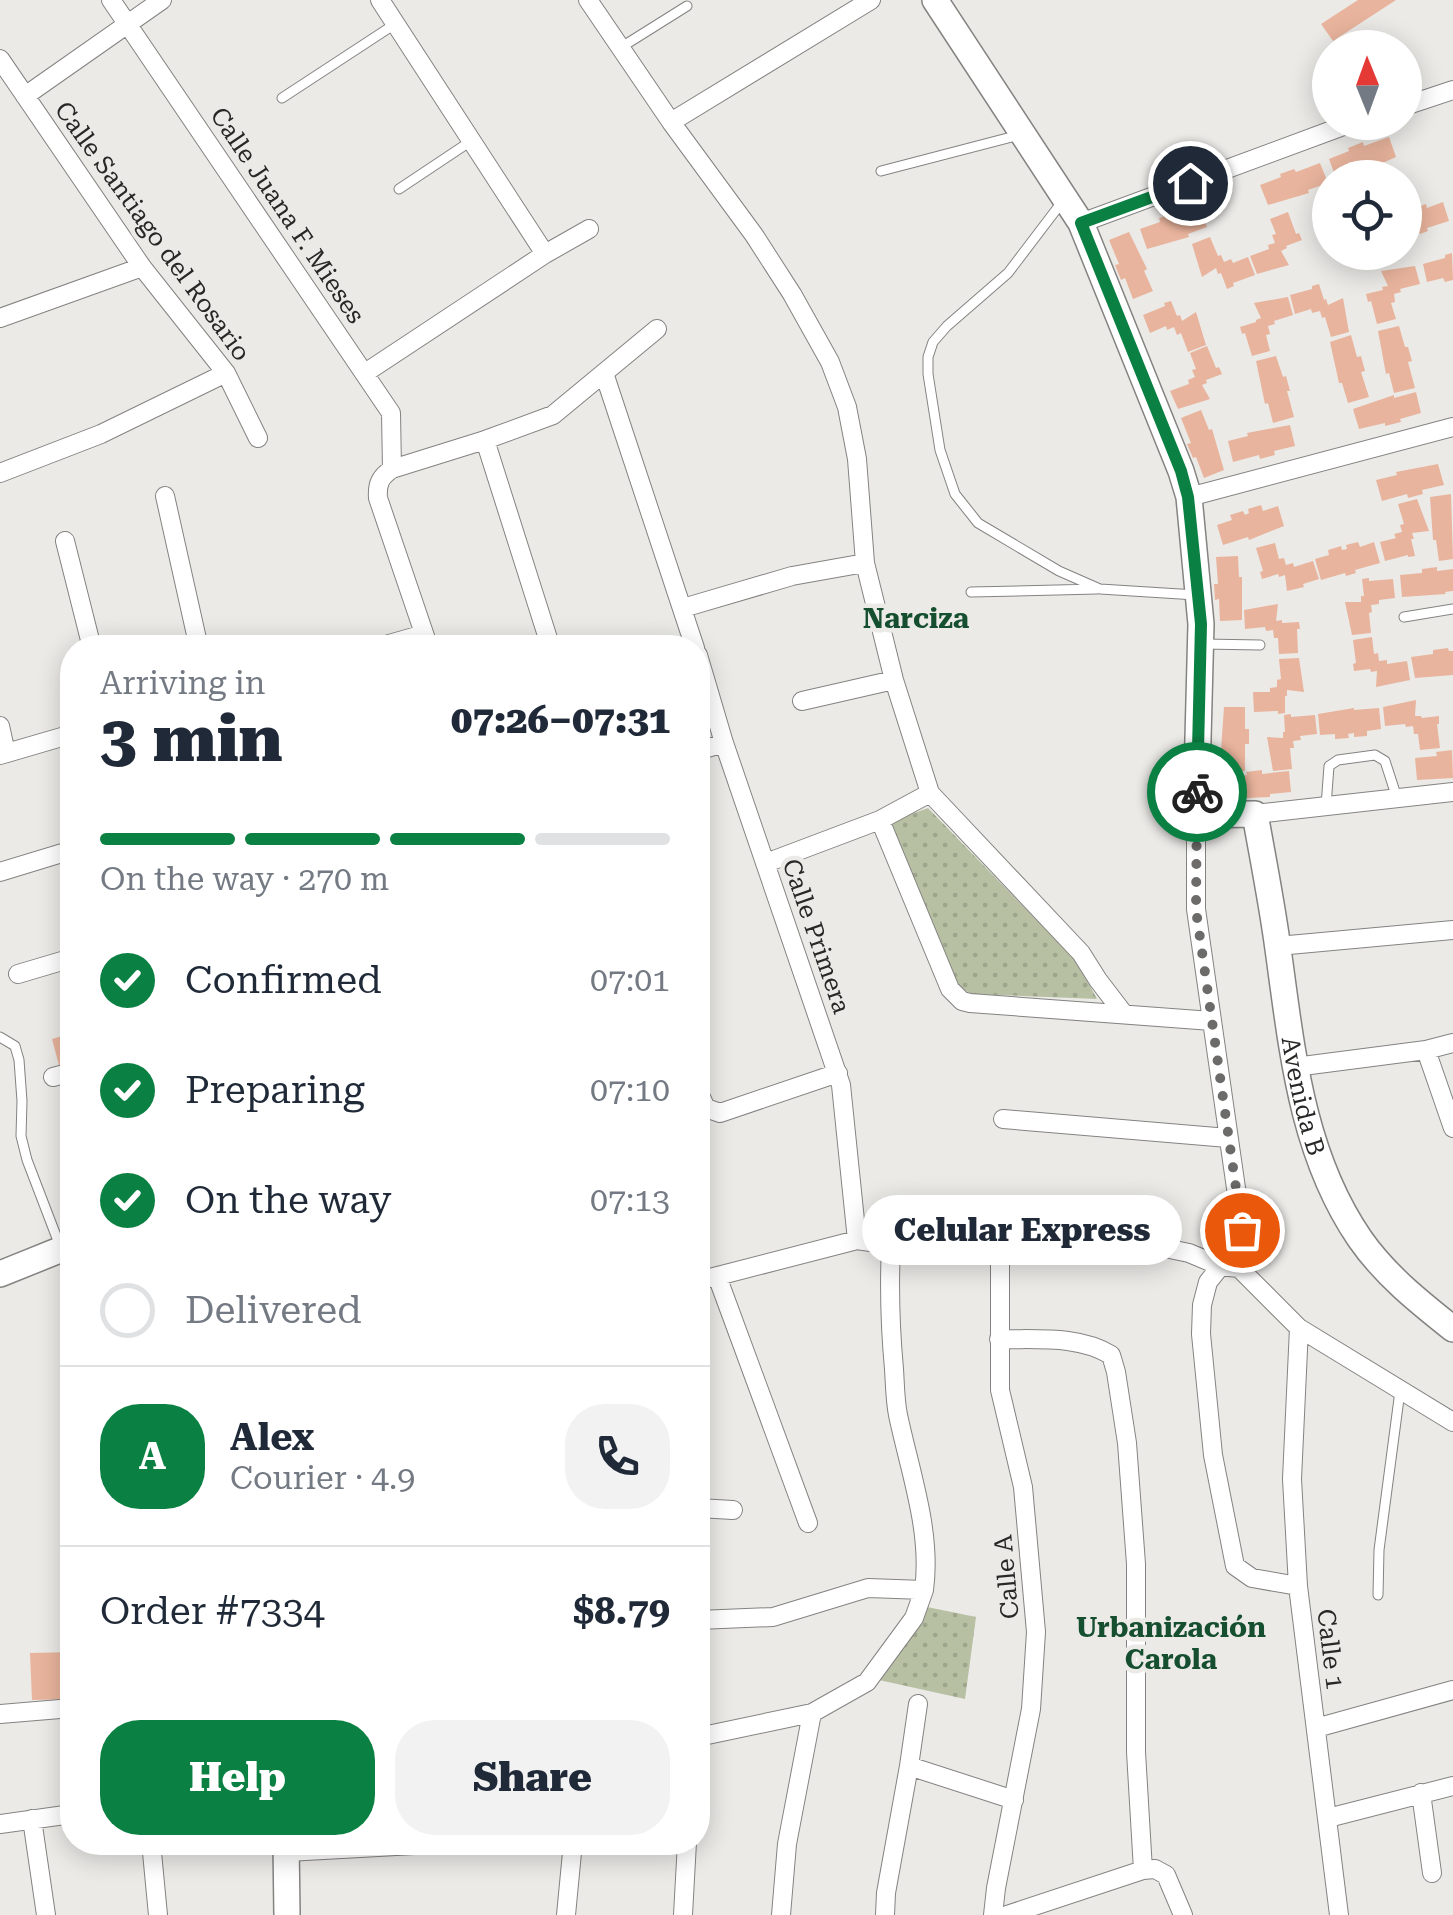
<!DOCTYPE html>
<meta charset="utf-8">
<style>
:root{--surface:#fff;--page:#f2f2f3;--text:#1f2937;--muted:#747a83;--line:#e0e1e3;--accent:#0b8043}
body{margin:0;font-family:"Roboto Serif",serif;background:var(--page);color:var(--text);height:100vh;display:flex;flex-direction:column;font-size:38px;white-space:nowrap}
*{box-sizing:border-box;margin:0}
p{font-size:32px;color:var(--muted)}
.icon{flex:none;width:55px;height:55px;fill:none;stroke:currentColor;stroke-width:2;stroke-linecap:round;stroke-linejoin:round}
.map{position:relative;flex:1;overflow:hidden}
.panel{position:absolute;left:60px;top:635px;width:650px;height:1220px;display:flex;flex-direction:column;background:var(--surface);border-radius:40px;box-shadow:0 5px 25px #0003}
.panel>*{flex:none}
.needle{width:65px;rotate:359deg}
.tools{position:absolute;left:1312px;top:30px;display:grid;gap:20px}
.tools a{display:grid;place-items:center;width:110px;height:110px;border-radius:50%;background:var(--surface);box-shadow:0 5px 25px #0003;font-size:50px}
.pin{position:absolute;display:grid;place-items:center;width:85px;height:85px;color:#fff;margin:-42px;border:5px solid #fff;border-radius:50%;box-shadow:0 2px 10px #0007}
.courier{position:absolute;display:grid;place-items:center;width:100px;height:100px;margin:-50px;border:8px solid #0b8043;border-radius:50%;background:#fff;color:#222;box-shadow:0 2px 12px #0007}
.bubble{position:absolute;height:70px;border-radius:35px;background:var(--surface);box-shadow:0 5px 25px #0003;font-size:32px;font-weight:800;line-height:70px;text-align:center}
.headline em{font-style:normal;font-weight:800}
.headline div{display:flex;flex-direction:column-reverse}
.headline{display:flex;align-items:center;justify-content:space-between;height:170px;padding:0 40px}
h1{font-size:65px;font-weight:800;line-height:75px}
.bar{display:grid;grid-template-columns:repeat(4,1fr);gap:15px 10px;align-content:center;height:120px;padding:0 40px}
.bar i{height:12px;border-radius:8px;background:var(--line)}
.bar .on{background:var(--accent)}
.bar p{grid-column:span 4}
.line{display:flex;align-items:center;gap:25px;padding:0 40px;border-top:2px solid var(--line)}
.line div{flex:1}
.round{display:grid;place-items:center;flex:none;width:105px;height:105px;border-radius:40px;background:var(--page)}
ol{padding:0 40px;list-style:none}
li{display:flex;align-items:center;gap:30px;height:110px}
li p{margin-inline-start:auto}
li .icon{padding:10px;border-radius:50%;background:var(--accent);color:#fff;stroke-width:4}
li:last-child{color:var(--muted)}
li i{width:55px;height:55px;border:5px solid var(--line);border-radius:50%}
.button{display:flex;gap:20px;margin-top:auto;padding:20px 40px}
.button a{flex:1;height:115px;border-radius:40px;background:var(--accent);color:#fff;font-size:40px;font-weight:800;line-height:115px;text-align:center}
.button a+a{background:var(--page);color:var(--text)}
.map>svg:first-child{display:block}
.park{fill:url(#park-dots)}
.building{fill:#e9b49d}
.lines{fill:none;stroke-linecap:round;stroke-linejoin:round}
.lane-casing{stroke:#848381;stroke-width:11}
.street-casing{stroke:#848381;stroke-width:20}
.secondary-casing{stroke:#848381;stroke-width:28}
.lane{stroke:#fff;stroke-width:9}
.street{stroke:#fff;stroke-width:18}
.secondary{stroke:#fff;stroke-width:25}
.done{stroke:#6c6b6a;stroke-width:10;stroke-dasharray:0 18}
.route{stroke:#0b8043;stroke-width:12}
.labels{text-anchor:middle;stroke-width:9;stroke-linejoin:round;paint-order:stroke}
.street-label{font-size:25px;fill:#272726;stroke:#ebeae7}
.neighbourhood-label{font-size:28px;font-weight:bold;fill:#164f30;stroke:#ebeae7}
</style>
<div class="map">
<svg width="1453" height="1915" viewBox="0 0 1453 1915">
<defs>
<pattern id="park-dots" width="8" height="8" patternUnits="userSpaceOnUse" patternTransform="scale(2.5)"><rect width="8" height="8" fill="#b7c0a3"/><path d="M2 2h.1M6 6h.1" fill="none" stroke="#9da58c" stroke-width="1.8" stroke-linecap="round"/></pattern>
</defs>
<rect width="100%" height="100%" fill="#ebeae7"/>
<path class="park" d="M928,808L1077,962L1097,999L972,994L956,986L890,822Z
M927,1607L976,1617L965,1699L879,1680Z"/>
<path class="building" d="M1358,0H1396L1333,41L1321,24Z
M1389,137L1396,157L1358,174L1357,172L1336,178L1329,159L1349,151L1348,148L1363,142L1364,146Z
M1320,163L1328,183L1308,190L1309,193L1268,205L1260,185L1281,177L1280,174L1294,169L1296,172Z
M1405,182L1412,200L1416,199L1418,207L1426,204L1427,208L1443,202L1449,221L1427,228L1428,231L1420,234L1415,218L1412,219L1410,213L1405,215Z
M1200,207L1207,227L1188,234L1189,237L1147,249L1140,229L1160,222L1159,218L1174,213L1175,216Z
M1288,212L1296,234L1299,233L1302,240L1286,246L1287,248L1281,251L1289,265L1257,274L1250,256L1269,249L1268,245L1275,243L1272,235L1276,234L1270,219Z
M1129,232L1147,269L1144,271L1153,291L1133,299L1125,278L1121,280L1115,265L1119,264L1109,240Z
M1210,237L1218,256L1221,255L1224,262L1231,259L1233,263L1248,257L1255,275L1233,283L1234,286L1227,289L1221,273L1218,274L1216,268L1202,277L1192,244Z
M1452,253L1453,280L1445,282L1443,278L1427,282L1423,264L1445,258V255Z
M1415,266L1420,284L1400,289L1401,292L1394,294L1395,302L1391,303L1396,319L1377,324L1371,301L1368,302L1366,294L1383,290L1382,287L1388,286L1381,271Z
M1319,284L1324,300L1326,299L1328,305L1343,298L1349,332L1331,337L1325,317L1322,318L1320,311L1312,313L1311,309L1295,314L1290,295L1312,289V286Z
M1288,297L1293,315L1274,321L1275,324L1268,326L1270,334L1266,335L1270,351L1252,356L1245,333L1242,334L1240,327L1256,322V320L1261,318L1254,303Z
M1171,301L1177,316L1180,315L1182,321L1196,312L1206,345L1188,352L1181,333L1177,335L1174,327L1167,330L1166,326L1150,333L1143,315L1165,306L1164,303Z
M1399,326L1405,347H1408L1412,361L1408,362L1415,388L1394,393L1389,373L1386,374L1378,331Z
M1351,335L1357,357L1361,356L1365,371L1361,372L1369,397L1348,403L1342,383H1339L1330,342Z
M1207,346L1216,368L1219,367L1222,374L1206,380L1207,383L1202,385L1210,399L1178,409L1170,391L1189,384L1188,380L1195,377L1192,370L1196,369L1190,353Z
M1276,356L1283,377L1286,376L1290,391H1287L1294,417L1273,423L1268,403L1265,404L1256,361Z
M1416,392L1421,413L1400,419L1401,422L1385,426V423L1359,429L1353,409L1394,395V398Z
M1201,410L1209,430L1212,429L1224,470L1204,478L1196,457L1193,458L1187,444L1191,443L1181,418Z
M1290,425L1295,446L1274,451L1275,455L1260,459L1259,455L1233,462L1228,441L1248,436L1247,433Z
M1438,464L1444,485L1422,490L1423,494L1408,498L1407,494L1382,501L1376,480L1397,475L1396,472Z
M1451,494L1453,559L1439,561L1436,540H1433L1430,497Z
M1417,499L1429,531L1412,533L1414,539H1411L1415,556L1408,557V555L1385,561L1380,542L1396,538L1394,534L1402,532L1400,525L1404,524L1398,504Z
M1261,505L1263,511L1278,506L1284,526L1249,540L1248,537L1223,545L1217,525L1232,520L1230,515L1243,511L1245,515L1249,513L1248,509Z
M1358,542L1360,547L1374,542L1380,563L1355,570L1356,573L1346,576L1345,573L1321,580L1315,559L1329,555L1328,550L1341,546L1342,550L1347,549L1346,545Z
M1275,543L1279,559L1284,558L1286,565L1293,563L1294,567L1313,561L1319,579L1303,584L1304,587L1287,591L1285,575L1279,577L1278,574L1262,579L1260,572L1263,571L1256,548Z
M1238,556L1239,577H1242V620L1220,621L1219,599L1215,600L1214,584H1218L1216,557Z
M1437,567V571L1453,569V591L1445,592L1446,594L1402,597L1400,575L1422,573V569Z
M1369,578V581L1393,579L1395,598L1379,600V604L1371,605L1372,612L1369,613L1371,633L1352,635L1345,602H1361V596H1364L1362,579Z
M1278,604L1276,621L1282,620V623L1299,622L1300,629H1297L1298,653L1279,654L1278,638H1274L1273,630L1266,631L1265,627L1245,629L1244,610Z
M1372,637L1374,654L1378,653L1379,661L1387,660V664L1407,661L1410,680L1376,687L1377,671L1371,672L1370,669L1354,671L1353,664L1356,663L1353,640Z
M1448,648L1449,651H1453V675L1415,678L1411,657L1433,654V650Z
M1299,658L1304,692L1287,690V696H1285V713L1278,714V711L1254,712L1253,692H1270V688L1277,687V680L1281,679L1279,659Z
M1416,700L1415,716H1421L1422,718L1439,716V724H1437L1440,748L1420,750L1418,734H1414L1413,726L1406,727L1405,724L1385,726L1383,707Z
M1224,707H1245V729H1249V744H1245V771H1224V750H1221Z
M1354,708V710L1379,708L1381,729L1367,731V736L1354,737V733L1348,734L1349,738L1335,739V734L1320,735L1318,714Z
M1291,714V717L1315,715L1317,734L1300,736L1301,740L1293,741L1294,748H1290L1292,769L1273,771L1267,737L1283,738V732H1285L1284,715Z
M1452,750L1453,778L1417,780L1415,758L1437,756L1436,752Z
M1262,770V774L1289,771L1291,792L1270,794V797L1227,799L1224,778L1247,775L1246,772Z
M72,1033V1065L60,1069L52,1039Z
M72,1652V1699L32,1700L30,1653Z"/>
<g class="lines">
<defs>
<path id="lane" d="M620,48L687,6
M282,98L395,24
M881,171L1019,135
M399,189L471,141
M1062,202L1008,273L947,326L933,342L928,357V374L940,450L955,494L978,523L1059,571L1100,589L1196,595
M971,592L1097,589
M1404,617L1453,609
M1203,644L1260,645
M1326,806L1329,766L1338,760L1375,755L1385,761L1397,798
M0,1037L15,1046L19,1060L22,1101L21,1136L27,1160L60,1246
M1378,1595L1379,1550L1400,1391"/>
<path id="street" d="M111,0L391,413L392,469
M380,0L545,254
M588,0L671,122L754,235L792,294L830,362L847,407L857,459L865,563L894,680L930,793L1081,953L1098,980L1124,1014
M0,59L142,267L226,373L258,438
M25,96L162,0
M1405,106L1453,90
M671,122L871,0
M1081,223L1354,122
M0,318L142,267
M365,373L545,254L589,229
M604,373L695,648
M485,440L551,648
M0,473L101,434L226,373
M165,496L199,648
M1189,497L1453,427
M65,541L92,648
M683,608L792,576L865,563
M375,648L424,634
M429,648L378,498C377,484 380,477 392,469L485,440L553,415L657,329
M698,655L724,743L841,1085L857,1240
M802,701L894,680
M0,726L6,753
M698,751L724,743
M0,755L72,734
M1255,814L1453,792
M1196,815V909L1242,1230L1240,1242L1208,1282L1202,1305L1201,1334L1213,1455L1235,1566L1252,1578L1298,1586
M880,820L950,989L962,1001L970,1003L1212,1021
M766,863L880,820L930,793
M0,872L72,850
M1278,946L1453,930
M18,974L72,958
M1426,1050L1453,1128
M1295,1067L1426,1050L1453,1043
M53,1077L72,1072
M698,1091L706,1108L720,1113L838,1073
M1003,1119L1228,1138
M891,1245C889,1288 890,1326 894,1369C895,1384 895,1400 898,1415C910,1472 932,1532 924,1590
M717,1276L808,1523
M698,1278H710L857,1240L891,1245L918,1239L957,1235L1098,1234L1189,1253L1220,1266L1239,1268L1299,1328L1453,1422
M1299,1328L1292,1479L1298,1586L1339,1915
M999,1339C1037,1340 1078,1335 1111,1355L1116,1372L1127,1443L1136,1564V1752L1143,1870
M698,1508L733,1510
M698,1620L773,1617L868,1588L924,1590L914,1618L867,1682L812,1713L698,1737
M0,1714L72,1708
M1316,1728L1453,1690
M909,1766L1014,1800
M1421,1793L1432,1873
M1328,1818L1453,1786
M32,1819L46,1915
M0,1824L72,1814
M151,1842L158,1915
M287,1852L469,1842
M566,1915L573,1842
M683,1915L687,1842
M781,1915L787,1844L812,1713
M885,1915L886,1893L909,1766L918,1704
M993,1915L996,1888L1031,1709L1036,1632L1023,1487L1000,1390V1234
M1007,1915L1143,1870L1155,1869L1166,1875L1183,1915"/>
<g id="secondary">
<path id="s1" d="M935,0L1081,223L1181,471L1189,497L1201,624L1196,815L1255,814C1263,859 1272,904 1278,949C1292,1049 1301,1153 1360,1239C1385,1275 1419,1302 1453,1329"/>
<path d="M0,1274L72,1245"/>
<path d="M286,1842L287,1915"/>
</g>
</defs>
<use href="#lane" class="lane-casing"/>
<use href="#street" class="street-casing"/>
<use href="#secondary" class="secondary-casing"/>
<use href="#lane" class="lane"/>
<use href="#street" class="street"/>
<use href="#secondary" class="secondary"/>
</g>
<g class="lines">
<path class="done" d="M1197,792L1196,910L1242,1230"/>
<path class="route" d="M1190,183L1081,223L1181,471L1188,497L1201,624L1197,792"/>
</g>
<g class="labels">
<g class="street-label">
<text transform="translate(288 215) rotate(56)" y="9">Calle Juana F. Mieses</text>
<text transform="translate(153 231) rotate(54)" y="9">Calle Santiago del Rosario</text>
<text transform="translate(817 936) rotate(71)" y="9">Calle Primera</text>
<text dy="9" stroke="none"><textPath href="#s1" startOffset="1225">Avenida B</textPath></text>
<text transform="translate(1006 1577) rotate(-95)" y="9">Calle A</text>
<text transform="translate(1331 1649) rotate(83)" y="9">Calle 1</text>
</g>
<g class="neighbourhood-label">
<text x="916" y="628">Narciza</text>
<text x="1171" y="1637">Urbanización<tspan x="1171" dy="32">Carola</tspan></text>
</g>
</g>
</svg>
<div class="tools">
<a><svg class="needle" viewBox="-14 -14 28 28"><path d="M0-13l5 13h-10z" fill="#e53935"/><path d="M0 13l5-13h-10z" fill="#747a83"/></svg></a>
<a><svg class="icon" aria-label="locate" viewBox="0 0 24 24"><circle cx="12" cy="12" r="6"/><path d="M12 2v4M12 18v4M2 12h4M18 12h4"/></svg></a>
</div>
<div class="pin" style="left:1242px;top:1230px;background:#ea580c"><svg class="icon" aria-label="bag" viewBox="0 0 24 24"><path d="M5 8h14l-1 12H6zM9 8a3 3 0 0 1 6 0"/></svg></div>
<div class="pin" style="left:1190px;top:183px;background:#1f2937"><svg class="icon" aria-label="home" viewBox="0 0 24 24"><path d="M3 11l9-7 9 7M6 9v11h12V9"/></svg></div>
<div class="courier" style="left:1197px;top:792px"><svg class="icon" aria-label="bike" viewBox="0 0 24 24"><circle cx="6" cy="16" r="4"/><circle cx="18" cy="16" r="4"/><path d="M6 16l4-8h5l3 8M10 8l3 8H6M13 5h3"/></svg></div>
<div class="bubble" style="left:862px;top:1195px;width:320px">Celular Express</div>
<section class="panel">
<div class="headline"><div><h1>3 min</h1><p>Arriving in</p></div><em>07:26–07:31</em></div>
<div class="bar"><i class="on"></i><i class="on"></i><i class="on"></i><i></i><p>On the way · 270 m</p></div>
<ol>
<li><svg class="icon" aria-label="check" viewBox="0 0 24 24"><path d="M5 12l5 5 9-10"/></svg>Confirmed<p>07:01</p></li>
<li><svg class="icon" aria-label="check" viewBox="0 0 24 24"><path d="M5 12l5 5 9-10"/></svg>Preparing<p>07:10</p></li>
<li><svg class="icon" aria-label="check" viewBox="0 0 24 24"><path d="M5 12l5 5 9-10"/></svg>On the way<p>07:13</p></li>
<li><i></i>Delivered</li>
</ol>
<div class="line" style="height:180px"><b class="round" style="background:var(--accent);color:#fff">A</b><div><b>Alex</b><p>Courier · 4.9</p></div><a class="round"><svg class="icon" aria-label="phone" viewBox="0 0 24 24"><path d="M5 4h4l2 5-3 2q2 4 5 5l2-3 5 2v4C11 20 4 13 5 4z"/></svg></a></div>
<div class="line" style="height:130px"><div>Order #7334</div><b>$8.79</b></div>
<div class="button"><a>Help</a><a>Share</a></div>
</section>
</div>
